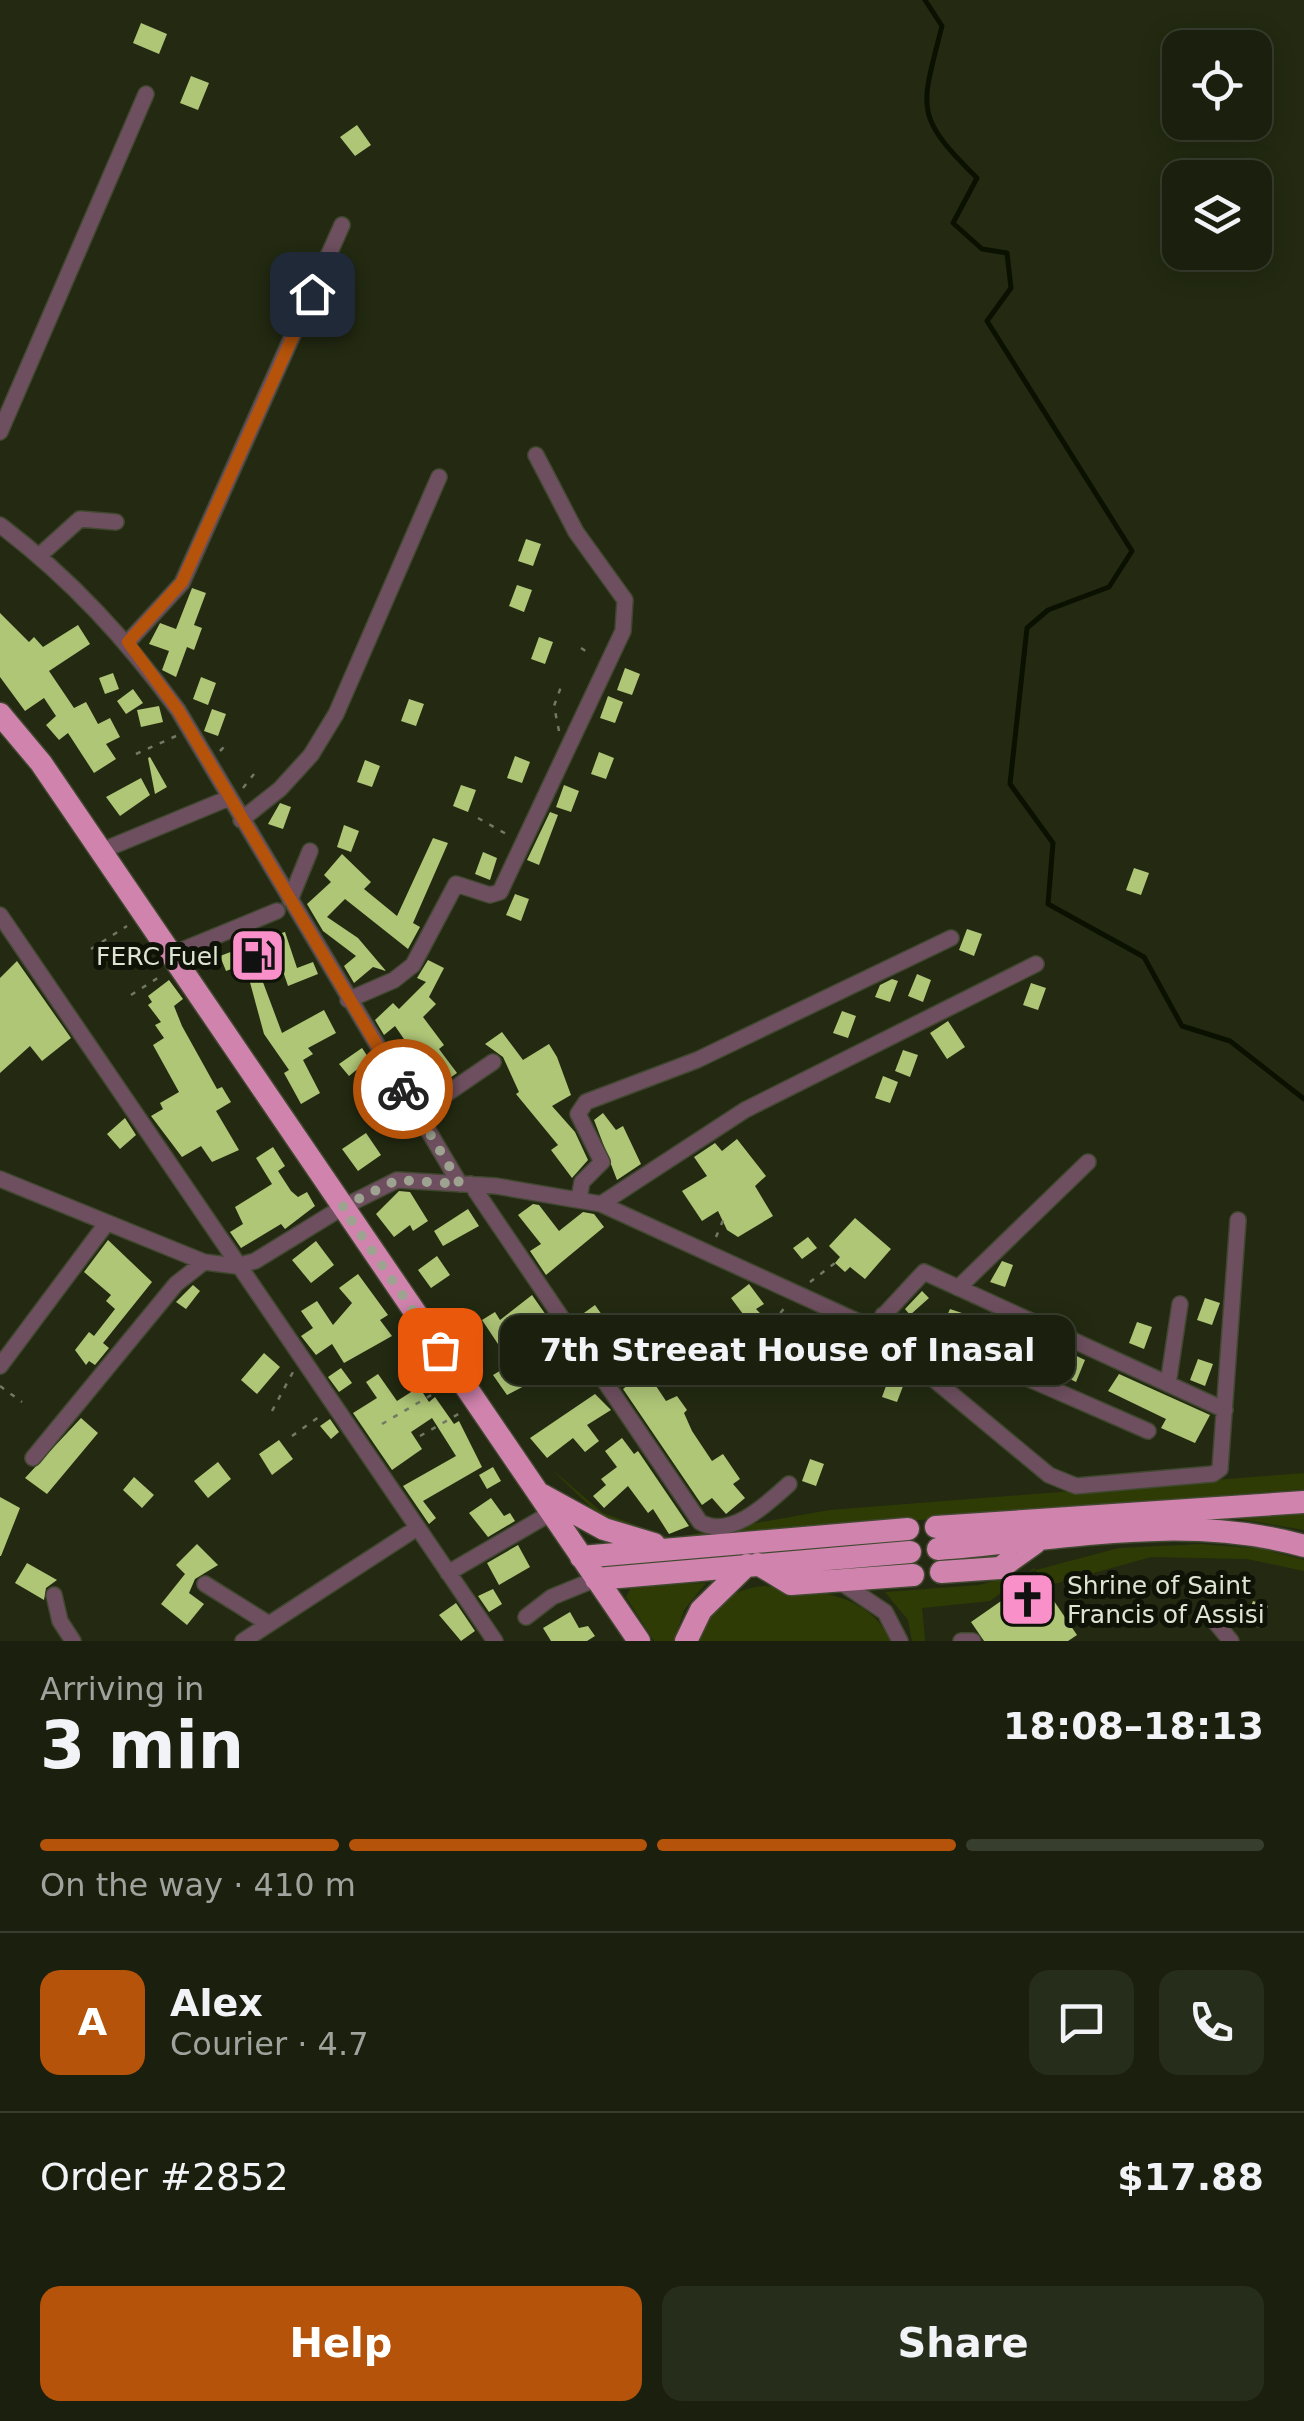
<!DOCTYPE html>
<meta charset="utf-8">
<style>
:root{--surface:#1a200d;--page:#272d1b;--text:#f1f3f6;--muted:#9fa39d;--line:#383e2e;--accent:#b45309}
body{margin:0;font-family:"DejaVu Sans",sans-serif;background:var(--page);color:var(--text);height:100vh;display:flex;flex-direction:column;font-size:38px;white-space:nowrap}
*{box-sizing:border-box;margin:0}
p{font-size:32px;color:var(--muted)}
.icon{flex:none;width:55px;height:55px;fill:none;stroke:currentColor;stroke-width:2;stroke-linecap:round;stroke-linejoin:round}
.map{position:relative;height:1641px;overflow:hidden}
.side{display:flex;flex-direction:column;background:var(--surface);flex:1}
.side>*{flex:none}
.fabs{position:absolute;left:1162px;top:30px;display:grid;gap:20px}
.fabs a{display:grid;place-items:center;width:110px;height:110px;border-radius:20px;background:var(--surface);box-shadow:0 5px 25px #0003,0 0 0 2px var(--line);font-size:50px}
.pin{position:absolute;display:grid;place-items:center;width:85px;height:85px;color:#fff;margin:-42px;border-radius:20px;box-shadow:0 5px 15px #0006}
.courier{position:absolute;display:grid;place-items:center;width:100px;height:100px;margin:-50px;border:8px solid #b45309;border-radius:50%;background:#fff;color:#222;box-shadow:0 2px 12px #0007}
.bubble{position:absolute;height:70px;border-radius:20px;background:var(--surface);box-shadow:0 5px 25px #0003,0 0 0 2px var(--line);font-size:32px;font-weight:700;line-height:70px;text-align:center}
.head em{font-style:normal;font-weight:700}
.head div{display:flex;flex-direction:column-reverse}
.head{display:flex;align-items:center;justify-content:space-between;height:170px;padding:0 40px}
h1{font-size:65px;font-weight:700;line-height:75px}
.bar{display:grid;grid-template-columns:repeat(4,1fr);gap:15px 10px;align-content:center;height:120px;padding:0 40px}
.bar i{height:12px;border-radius:8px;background:var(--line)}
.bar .on{background:var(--accent)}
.bar p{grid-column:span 4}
.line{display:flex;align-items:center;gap:25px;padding:0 40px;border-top:2px solid var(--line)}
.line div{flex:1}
.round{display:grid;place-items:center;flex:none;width:105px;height:105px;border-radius:20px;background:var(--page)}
.action{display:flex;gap:20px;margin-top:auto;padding:20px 40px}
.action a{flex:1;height:115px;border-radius:20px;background:var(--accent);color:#fff;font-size:40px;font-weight:700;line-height:115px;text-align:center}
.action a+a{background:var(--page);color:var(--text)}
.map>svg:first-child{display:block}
.green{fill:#2f3b04}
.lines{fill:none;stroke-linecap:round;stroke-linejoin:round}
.stream{stroke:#0b1100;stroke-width:5}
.building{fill:#afc677}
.minor-casing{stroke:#414830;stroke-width:18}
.highway-casing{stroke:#414830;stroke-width:25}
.path{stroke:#727964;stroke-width:2.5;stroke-dasharray:5 8;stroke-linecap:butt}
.minor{stroke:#6e4f5f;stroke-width:15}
.highway{stroke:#d083ad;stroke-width:22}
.done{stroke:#9da390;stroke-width:10;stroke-dasharray:0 18}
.route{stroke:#b45309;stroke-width:12}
.labels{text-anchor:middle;stroke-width:10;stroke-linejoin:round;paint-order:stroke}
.poi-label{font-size:25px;fill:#dee4d4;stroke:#0e1207;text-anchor:end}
</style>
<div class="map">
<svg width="1304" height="1641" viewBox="0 0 1304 1641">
<rect width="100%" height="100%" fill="#232a11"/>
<path class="green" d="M549,1467L603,1513L671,1538L830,1510L1304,1473V1489L672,1540L601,1517Z
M1304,1510V1530L1233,1518Z
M1201,1544L1263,1549L1304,1560V1571L1247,1559L1151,1557L1047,1586L1034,1568L990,1601L922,1608L925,1641H912L908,1620L885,1592L979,1585L1119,1548Z
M706,1583L684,1610L674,1641H654L626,1597L632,1586Z
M763,1586C809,1589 869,1592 891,1641H694C703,1610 731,1589 763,1586Z"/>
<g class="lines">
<path class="stream" d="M925,0L942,26C921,109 913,115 977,178L953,223L982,249L1007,253L1011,288L987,321L1132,551L1109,587L1048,610L1027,628L1010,784L1053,843L1048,904L1144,957L1182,1026L1230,1041L1304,1099"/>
</g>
<path class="building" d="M141,23L167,34L159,54L133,43Z
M191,76L209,83L198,110L180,103Z
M357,125L371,145L355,156L340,137Z
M526,539L541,544L533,566L518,561Z
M517,585L532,590L524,612L509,606Z
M192,588L206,593L194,625L202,628L194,650L187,647L176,677L162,670L169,651L149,644L160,623L176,629Z
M0,613L29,642L34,637L43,647L78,625L90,644L49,671L74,708L86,702L98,724L110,718L120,737L106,744L116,759L94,773L68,733L59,740L46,725L56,716L44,698L25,711L0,677Z
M539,637L553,642L545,664L531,659Z
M625,668L640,674L632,695L617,690Z
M113,673L119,689L105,694L99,678Z
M201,677L216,683L208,705L193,699Z
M133,689L143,703L126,714L117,701Z
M608,696L623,702L615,723L600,718Z
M409,699L424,704L416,726L401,721Z
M159,706L163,722L141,727L137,710Z
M212,709L226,714L218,736L204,731Z
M599,752L614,758L606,779L591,774Z
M515,756L530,762L522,783L507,778Z
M150,757L167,787L155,794L148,758Z
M365,760L380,766L372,787L357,782Z
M141,778L150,795L120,816L106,797Z
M461,785L476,790L468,812L453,806Z
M564,785L579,791L571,812L556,807Z
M280,803L291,807L283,829L268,824Z
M550,812L558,815L539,865L527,860Z
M344,825L359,831L351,852L337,847Z
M433,838L448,843L413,923L420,927L408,949L345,899L327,917L358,938L386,971L373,967L354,983L344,966L356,956L323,931L307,904L331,882L324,875L342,854L371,882L364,889L397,916Z
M483,852L497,858L490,880L475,874Z
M1134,868L1149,873L1141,895L1126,890Z
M515,894L529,899L521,921L506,915Z
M967,929L982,934L974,956L959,950Z
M285,932L297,968L313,962L318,974L288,986L271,936Z
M249,945L282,1033L324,1010L336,1033L308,1048L313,1054L303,1060L320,1093L301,1104L284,1073L289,1070L264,1034L245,964L226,971L220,956Z
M428,960L444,968L429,997L436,1004L423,1017L444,1045L439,1049L457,1073L437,1087L395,1026L384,1035L375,1020L393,1003L399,1009L426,982L417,978Z
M17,961L71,1038L42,1061L30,1046L0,1073V978Z
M917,974L931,980L923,1002L908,996Z
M892,979L898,981L890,1002L875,997L880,985Z
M169,980L183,999L174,1006L182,1026L217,1089L222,1087L231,1102L216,1111L239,1150L212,1162L201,1146L182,1157L151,1116L163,1109L160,1103L179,1092L153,1045L164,1038L155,1025L161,1022L148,1005L152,1002L148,996Z
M1031,983L1046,988L1038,1010L1023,1005Z
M842,1011L856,1016L848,1038L833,1033Z
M948,1021L965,1047L947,1059L930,1033Z
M502,1032L523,1060L549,1044L557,1057L571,1095L552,1106L575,1132L588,1160L572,1178L551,1150L558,1145L516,1094L519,1092L503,1057L485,1044Z
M362,1048L376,1069L366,1076L360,1067L349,1076L339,1064Z
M903,1050L918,1055L910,1077L895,1071Z
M883,1076L898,1082L890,1103L875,1098Z
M378,1096L388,1111L370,1122L362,1106Z
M603,1113L616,1130L623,1126L641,1164L617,1180L594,1120Z
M125,1118L136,1135L120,1149L107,1134Z
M366,1133L381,1155L358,1171L342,1149Z
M737,1139L766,1176L755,1186L773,1216L738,1237L727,1230L718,1211L702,1221L682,1191L707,1176L694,1157L715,1143L722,1151Z
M273,1147L285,1166L278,1171L291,1191L298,1197L307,1192L315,1206L285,1229L281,1224L241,1248L230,1232L243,1224L235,1207L272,1184L256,1158Z
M399,1191L410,1192L428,1221L413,1231L410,1225L394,1237L376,1214Z
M533,1204L539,1205L559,1231L583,1212L594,1214L604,1227L546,1275L530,1251L541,1244L518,1215Z
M468,1209L479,1226L443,1246L434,1231Z
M855,1218L891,1249L865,1279L850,1267L845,1272L835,1263L840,1257L829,1246Z
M808,1237L817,1248L802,1259L793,1248Z
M108,1240L152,1282L103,1343L109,1348L95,1365L89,1361L86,1365L75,1350L89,1332L94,1336L115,1309L106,1301L111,1295L84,1272Z
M316,1241L334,1265L311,1283L292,1260Z
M437,1256L450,1275L431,1288L418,1270Z
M1002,1261L1013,1265L1005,1287L990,1282Z
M358,1274L388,1315L380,1320L392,1336L344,1363L332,1344L316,1355L301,1336L313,1328L301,1311L317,1301L333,1325L352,1303L339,1288Z
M749,1284L764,1304L756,1309L788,1342L774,1353L777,1356L757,1368L734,1341L752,1326L731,1298Z
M193,1285L200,1291L186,1309L176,1302Z
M922,1291L929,1298L910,1315L905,1309Z
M532,1295L546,1315L498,1344L482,1320L495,1312L500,1320Z
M1205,1298L1220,1303L1212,1325L1197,1320Z
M595,1305L614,1332L596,1345L577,1318Z
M950,1309L965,1314L962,1324L1000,1332L1004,1324L1015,1326L1004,1355L991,1350L993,1346L931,1324L933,1318L945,1320Z
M1137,1322L1152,1327L1144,1349L1129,1343Z
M1021,1329L1051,1343L1047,1354L1017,1336Z
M558,1336L576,1359L507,1395L493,1375Z
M1060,1348L1085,1360L1076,1382L1050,1369Z
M264,1353L280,1367L257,1394L241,1380Z
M417,1356L426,1368L413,1378L403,1366Z
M1198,1359L1213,1364L1205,1386L1190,1380Z
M963,1362L990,1374L987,1386L958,1374Z
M341,1368L352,1383L339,1392L328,1377Z
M646,1371L666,1401L677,1396L687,1410L684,1413L692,1431L712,1461L723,1454L740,1479L733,1484L745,1498L726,1514L712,1498L702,1505L623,1389Z
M378,1374L397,1401L419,1387L429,1402L435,1397L454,1424L459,1421L482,1467L423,1501L436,1518L429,1524L403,1486L456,1456L432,1418L411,1432L422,1449L392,1470L353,1413L377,1398L366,1382Z
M1119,1374L1210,1415L1195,1443L1161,1428L1166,1419L1108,1391Z
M890,1375L905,1381L897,1402L882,1397Z
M595,1394L611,1410L587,1425L599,1441L585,1452L573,1438L547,1458L530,1438Z
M81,1418L98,1433L47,1494L25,1478Z
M330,1419L339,1432L331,1439L320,1426Z
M622,1438L634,1454L638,1451L689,1526L669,1534L653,1509L648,1513L628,1486L604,1508L593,1496L606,1485L601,1479L617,1467L605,1451Z
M279,1440L293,1459L272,1475L259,1454Z
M810,1459L824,1464L816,1486L802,1481Z
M218,1462L231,1479L208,1498L194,1481Z
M493,1467L501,1481L487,1489L479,1475Z
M134,1477L154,1495L142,1508L123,1490Z
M0,1497L20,1508L1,1556H0Z
M491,1498L504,1516L510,1513L515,1521L488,1537L469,1513Z
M197,1544L218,1565L195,1579L189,1593L204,1604L187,1625L161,1604L185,1574L176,1565Z
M518,1545L530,1567L499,1585L487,1563Z
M27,1563L57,1580L46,1588L44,1600L15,1583Z
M1037,1576L1077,1635L1068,1641H984L971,1622Z
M493,1589L502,1604L489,1612L478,1596Z
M1253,1601L1268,1606L1260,1628L1245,1623Z
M456,1603L475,1631L461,1641L439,1615Z
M570,1612L579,1628L588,1626L595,1636L587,1641H551L543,1628Z"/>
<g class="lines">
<defs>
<path id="minor" d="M0,432L146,94
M0,525C71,579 126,639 178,710L460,1184
M40,555L80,519L116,522
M128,642L182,583L342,225
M241,820L280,789L311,755L336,714L439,477
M101,851L229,798
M290,900L310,851
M0,915L495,1641
M170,955L277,911
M348,1000L394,980L413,965L456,884L490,895L500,892L623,631L625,600L576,532L536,455
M417,1114L493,1062
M0,1179L204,1262L236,1266L255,1261L343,1207L397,1180L496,1186L601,1204L872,1328L1049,1475L1076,1486L1213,1474L1220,1469L1238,1220
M471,1184L700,1522C730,1540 768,1503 789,1484
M579,1199L582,1182L602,1162L578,1114L586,1102L697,1060L951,938
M601,1204L745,1110L1036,964
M958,1288L1088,1162
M883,1315L1148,1431
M872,1328L924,1272L1225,1410
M0,1366L106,1224
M1168,1384L1180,1304
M33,1458L176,1284L204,1262
M448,1573L551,1513
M839,1581L885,1612L900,1641
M205,1584L269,1624
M54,1595L60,1621L73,1641
M526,1617L552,1597L596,1579
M1216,1623L1231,1641
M243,1641L417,1528
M961,1641H973"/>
<path id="highway" d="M0,714L41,763L639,1641
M542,1495L604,1529L654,1544
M936,1527L1304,1502
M938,1549C1060,1540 1184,1512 1304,1546
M581,1557L908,1529
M758,1564L791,1584L913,1575
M941,1572L1000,1568L1035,1543
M596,1579L910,1552
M686,1641L701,1610L747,1565"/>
</defs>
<use href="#minor" class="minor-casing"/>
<use href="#highway" class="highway-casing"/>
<path class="path" d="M581,648L592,655
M559,731L554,706L562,684
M220,751L229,742
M136,754L176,736
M243,788L254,774
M478,818L508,835
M91,949L127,926
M131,995L164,974
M418,1083L429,1078
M716,1237L724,1218
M810,1282L835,1263
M772,1323L787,1305
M0,1386L22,1402
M272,1411L293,1372
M382,1424L445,1387
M292,1436L323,1414
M420,1436L462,1412"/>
<use href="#minor" class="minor"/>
<use href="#highway" class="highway"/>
</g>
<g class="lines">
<path class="done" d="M403,1089L460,1184L397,1180L342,1207L440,1350"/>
<path class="route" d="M312,294L182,582L128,642L178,710L403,1089"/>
</g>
<defs>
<symbol id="fuel-square" viewBox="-11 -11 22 22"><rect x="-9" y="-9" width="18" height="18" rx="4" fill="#f990ca" stroke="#0e1207"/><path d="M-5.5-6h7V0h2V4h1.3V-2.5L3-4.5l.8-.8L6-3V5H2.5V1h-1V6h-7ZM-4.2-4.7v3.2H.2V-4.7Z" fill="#111"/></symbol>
<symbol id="church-square" viewBox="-11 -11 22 22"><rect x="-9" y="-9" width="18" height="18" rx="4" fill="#f990ca" stroke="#0e1207"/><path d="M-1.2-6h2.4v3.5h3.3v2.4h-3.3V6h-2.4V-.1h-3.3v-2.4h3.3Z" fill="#111"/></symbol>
</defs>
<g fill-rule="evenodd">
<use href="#fuel-square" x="226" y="924" width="63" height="63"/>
<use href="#church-square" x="996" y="1568" width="63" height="63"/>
</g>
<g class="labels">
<g class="poi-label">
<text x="219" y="965">FERC Fuel</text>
<text x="1067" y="1594" text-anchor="start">Shrine of Saint<tspan x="1067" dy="29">Francis of Assisi</tspan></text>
</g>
</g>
</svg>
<div class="fabs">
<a><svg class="icon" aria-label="locate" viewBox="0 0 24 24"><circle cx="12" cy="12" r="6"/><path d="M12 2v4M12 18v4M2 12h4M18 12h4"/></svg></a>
<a><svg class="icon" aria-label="layers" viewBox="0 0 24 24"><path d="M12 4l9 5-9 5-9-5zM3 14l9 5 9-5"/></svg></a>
</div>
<div class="pin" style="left:440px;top:1350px;background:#ea580c"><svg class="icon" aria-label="bag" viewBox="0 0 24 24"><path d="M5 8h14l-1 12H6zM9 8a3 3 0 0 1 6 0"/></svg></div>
<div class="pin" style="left:312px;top:294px;background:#1f2937"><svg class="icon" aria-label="home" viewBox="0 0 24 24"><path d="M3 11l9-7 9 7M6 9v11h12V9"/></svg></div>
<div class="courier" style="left:403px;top:1089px"><svg class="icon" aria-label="bike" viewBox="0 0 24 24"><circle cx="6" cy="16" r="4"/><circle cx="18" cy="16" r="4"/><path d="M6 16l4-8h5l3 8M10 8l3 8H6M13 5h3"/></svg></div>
<div class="bubble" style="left:500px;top:1315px;width:575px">7th Streeat House of Inasal</div>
</div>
<section class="side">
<div class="head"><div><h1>3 min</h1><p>Arriving in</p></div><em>18:08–18:13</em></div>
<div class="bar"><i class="on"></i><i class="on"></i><i class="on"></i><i></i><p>On the way · 410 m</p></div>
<div class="line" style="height:180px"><b class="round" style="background:var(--accent);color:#fff">A</b><div><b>Alex</b><p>Courier · 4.7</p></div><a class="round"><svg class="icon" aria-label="chat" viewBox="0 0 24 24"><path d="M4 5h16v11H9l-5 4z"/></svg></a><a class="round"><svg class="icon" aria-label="phone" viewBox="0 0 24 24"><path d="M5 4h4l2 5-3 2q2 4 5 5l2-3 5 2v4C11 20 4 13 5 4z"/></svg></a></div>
<div class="line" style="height:130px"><div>Order #2852</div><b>$17.88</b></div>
<div class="action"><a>Help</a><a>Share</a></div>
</section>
